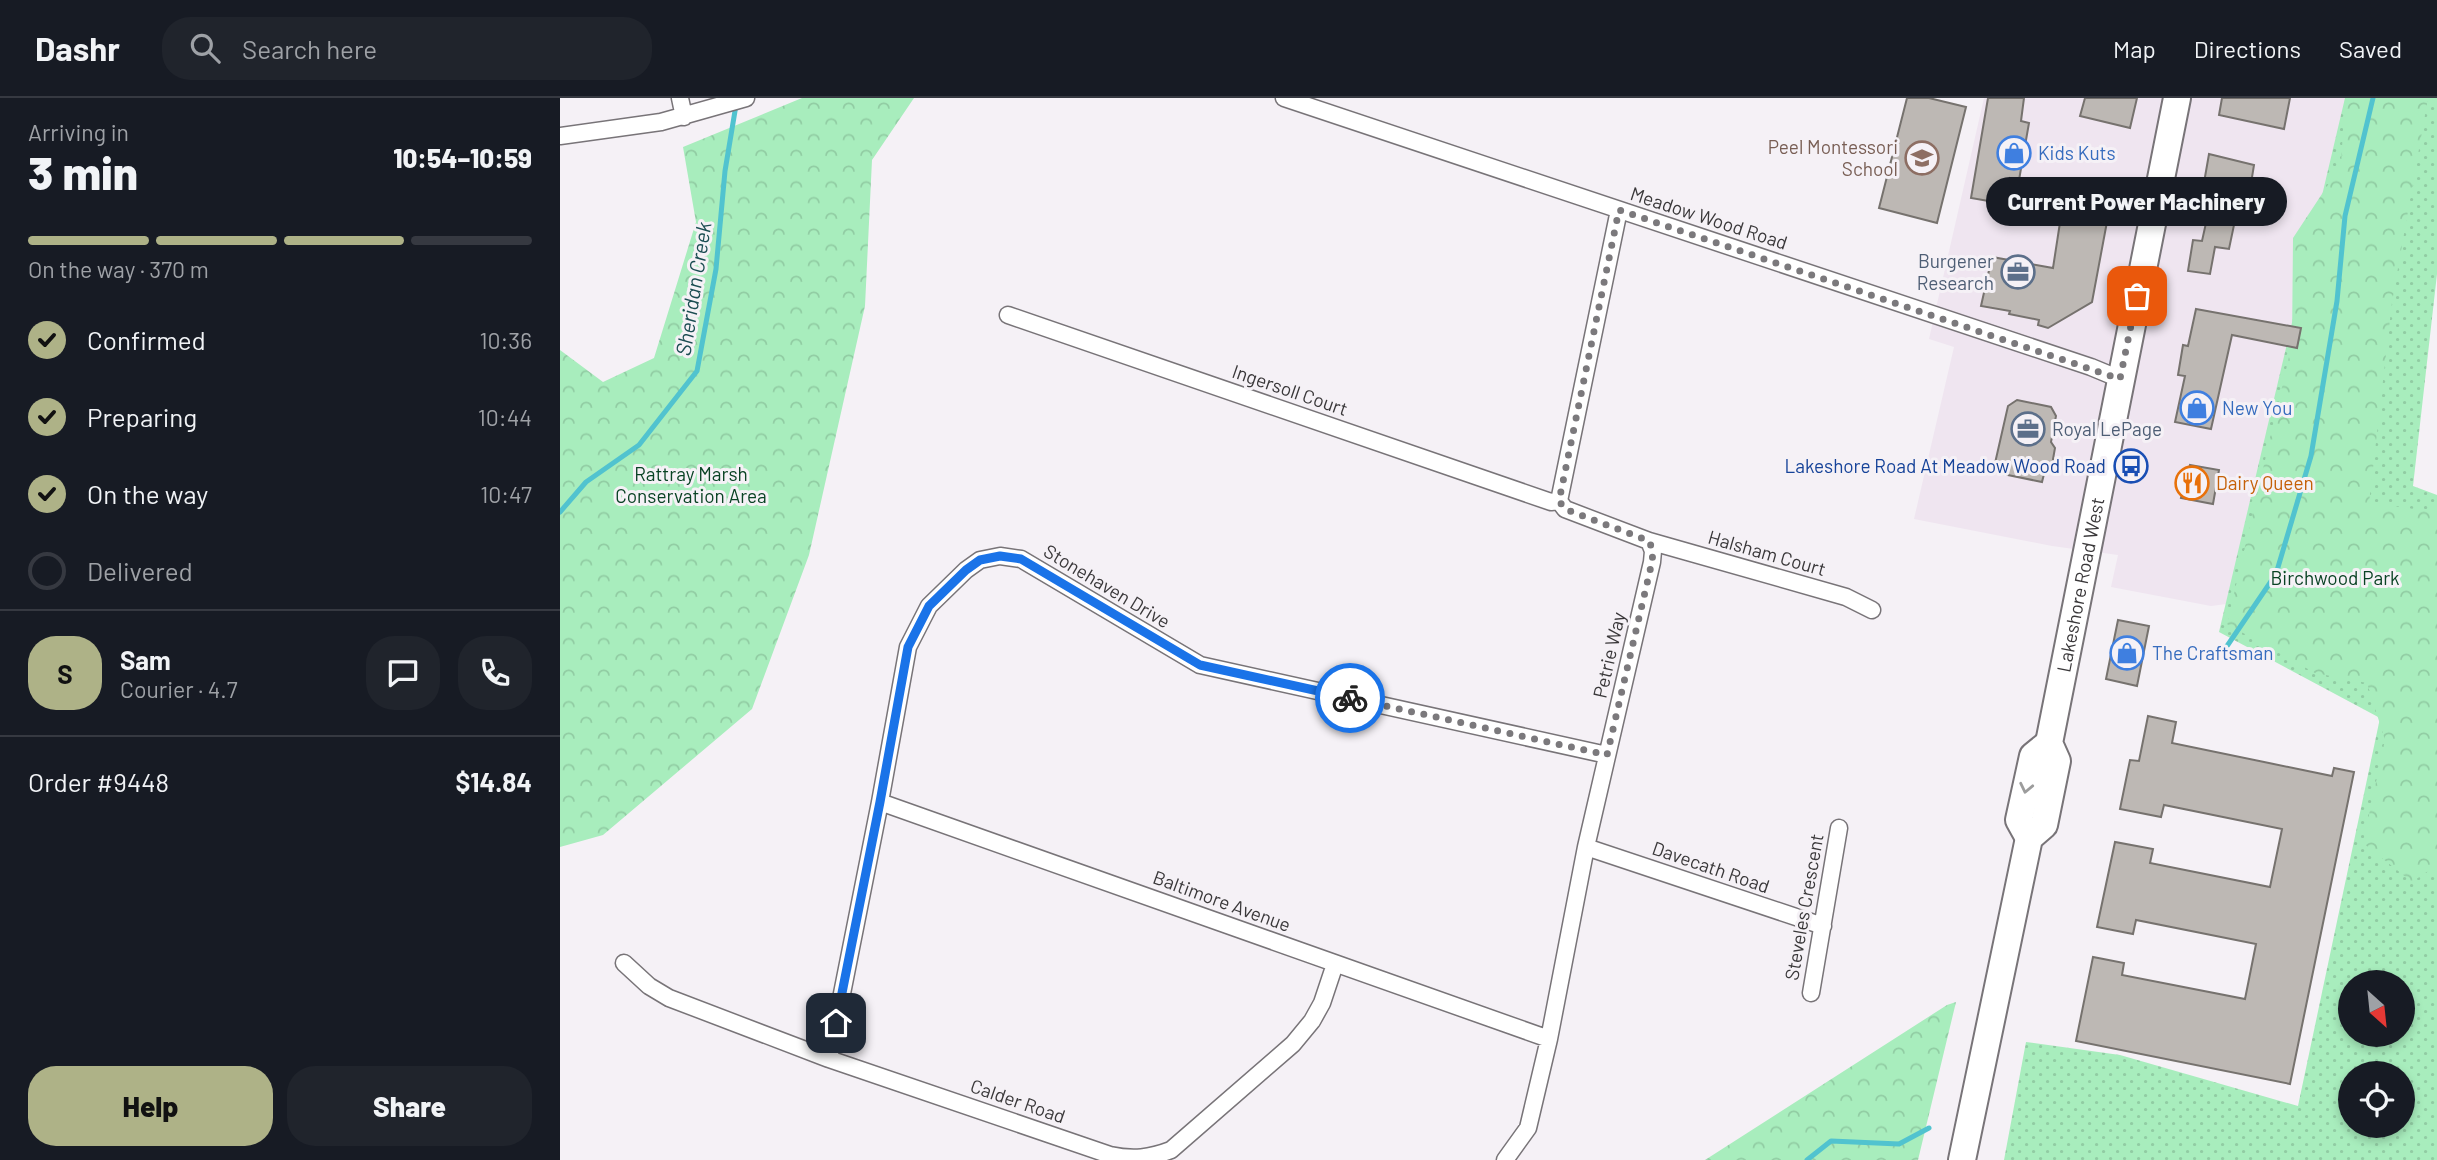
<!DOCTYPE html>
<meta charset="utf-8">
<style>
:root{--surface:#171b24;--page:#20242c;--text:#f1f3f6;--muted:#9ea1a6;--line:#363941;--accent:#aeb287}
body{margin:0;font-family:Barlow,sans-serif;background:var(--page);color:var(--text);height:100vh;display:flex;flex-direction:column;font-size:26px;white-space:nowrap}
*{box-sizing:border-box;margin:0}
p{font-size:23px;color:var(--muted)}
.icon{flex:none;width:38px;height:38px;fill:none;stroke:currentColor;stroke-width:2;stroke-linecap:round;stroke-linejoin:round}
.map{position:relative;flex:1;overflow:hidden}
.drawer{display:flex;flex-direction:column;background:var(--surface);width:560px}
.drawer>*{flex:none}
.needle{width:46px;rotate:153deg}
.tools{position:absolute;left:1778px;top:872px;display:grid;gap:14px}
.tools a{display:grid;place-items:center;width:77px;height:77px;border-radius:50%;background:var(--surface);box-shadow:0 4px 10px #0003;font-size:35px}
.pin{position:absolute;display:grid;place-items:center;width:60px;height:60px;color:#fff;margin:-30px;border-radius:14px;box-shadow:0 4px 10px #0006}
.courier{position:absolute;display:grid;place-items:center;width:70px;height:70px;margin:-35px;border:5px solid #1a73e8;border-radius:50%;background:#fff;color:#222;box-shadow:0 2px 9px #0007}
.bubble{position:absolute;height:49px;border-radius:24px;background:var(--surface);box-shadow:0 4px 10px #0003;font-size:23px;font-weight:800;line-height:49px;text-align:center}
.head em{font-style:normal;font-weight:800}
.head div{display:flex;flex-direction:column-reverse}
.head{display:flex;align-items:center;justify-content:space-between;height:119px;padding:0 28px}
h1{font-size:46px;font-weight:800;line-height:52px}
.bar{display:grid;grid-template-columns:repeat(4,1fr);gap:10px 7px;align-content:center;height:84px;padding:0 28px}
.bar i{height:9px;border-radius:5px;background:var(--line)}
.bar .current{background:var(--accent)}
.bar p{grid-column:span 4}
.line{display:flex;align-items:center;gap:18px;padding:0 28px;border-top:2px solid var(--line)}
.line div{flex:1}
.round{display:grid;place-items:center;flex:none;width:74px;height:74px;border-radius:28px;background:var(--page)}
ol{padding:0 28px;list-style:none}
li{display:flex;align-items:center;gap:21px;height:77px}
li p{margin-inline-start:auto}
li .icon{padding:7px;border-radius:50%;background:var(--accent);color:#111;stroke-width:4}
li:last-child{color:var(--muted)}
li i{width:38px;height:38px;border:4px solid var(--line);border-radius:50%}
.button{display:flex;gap:14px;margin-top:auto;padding:14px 28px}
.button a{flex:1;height:80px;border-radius:28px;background:var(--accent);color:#111;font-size:28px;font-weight:800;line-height:80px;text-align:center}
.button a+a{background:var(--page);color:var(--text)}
header{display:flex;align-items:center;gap:42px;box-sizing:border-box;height:98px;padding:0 35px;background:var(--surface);border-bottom:2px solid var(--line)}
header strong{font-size:33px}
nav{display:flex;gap:38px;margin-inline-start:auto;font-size:24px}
.search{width:490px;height:63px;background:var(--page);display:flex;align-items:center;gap:18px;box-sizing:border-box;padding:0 24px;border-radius:28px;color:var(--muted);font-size:26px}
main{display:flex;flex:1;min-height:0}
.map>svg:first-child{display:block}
.built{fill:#efe5f0}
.grass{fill:url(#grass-dots);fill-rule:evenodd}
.forest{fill:url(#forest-crowns)}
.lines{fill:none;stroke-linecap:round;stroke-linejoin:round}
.stream{stroke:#51c3cf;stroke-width:5}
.building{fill:#bdb8b4;stroke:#76726e;stroke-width:2}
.street-casing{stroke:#787478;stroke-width:19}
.primary-casing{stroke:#787478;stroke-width:30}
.street{stroke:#fff;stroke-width:16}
.primary{stroke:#fff;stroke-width:26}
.oneway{stroke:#9c9c9c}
.done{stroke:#7b797c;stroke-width:7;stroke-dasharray:0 12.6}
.route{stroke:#1a73e8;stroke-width:9}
.labels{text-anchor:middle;stroke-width:6;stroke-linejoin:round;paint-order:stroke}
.education-label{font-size:19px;fill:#785e54;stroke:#f5f1f6;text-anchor:end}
.shop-label{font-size:19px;fill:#366cbe;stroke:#f5f1f6;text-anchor:start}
.street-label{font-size:19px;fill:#3a383a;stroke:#f5f1f6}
.service-label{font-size:19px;fill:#4e5e75;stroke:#f5f1f6;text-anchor:end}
.transit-label{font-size:19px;fill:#164399;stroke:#f5f1f6;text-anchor:end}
.park-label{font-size:19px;fill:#094324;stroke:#f5f1f6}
.food-label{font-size:19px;fill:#c56008;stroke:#f5f1f6;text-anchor:start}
.water-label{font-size:21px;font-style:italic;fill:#1b4d52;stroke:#f5f1f6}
</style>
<header>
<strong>Dashr</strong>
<div class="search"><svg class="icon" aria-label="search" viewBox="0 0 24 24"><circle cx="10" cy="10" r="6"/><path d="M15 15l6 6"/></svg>Search here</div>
<nav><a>Map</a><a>Directions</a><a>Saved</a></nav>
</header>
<main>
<section class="drawer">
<div class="head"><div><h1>3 min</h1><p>Arriving in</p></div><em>10:54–10:59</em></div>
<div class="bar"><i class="current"></i><i class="current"></i><i class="current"></i><i></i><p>On the way · 370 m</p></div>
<ol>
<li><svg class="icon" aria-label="check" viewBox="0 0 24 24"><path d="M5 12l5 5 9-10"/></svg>Confirmed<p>10:36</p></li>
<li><svg class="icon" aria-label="check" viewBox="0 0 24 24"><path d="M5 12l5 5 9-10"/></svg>Preparing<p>10:44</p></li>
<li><svg class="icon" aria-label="check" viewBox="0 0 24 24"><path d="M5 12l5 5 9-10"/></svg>On the way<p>10:47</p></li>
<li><i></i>Delivered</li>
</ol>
<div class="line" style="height:126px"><b class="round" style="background:var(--accent);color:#111">S</b><div><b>Sam</b><p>Courier · 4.7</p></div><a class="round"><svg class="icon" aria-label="chat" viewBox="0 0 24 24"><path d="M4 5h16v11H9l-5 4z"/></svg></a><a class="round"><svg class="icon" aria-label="phone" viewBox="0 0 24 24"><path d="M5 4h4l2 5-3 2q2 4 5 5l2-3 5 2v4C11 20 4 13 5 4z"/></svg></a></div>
<div class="line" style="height:91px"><div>Order #9448</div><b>$14.84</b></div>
<div class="button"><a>Help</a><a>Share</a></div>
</section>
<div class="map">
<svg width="1877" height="1062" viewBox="0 0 1877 1062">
<defs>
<pattern id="grass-dots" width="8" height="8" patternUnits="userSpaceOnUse" patternTransform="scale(1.75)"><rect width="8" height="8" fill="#a8edbd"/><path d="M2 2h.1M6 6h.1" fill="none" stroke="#91cca3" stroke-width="1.8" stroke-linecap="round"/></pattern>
<pattern id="forest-crowns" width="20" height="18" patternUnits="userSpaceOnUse" patternTransform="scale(1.75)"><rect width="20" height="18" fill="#a8edbd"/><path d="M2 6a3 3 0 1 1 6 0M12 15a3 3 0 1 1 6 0" fill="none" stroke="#91cca3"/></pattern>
</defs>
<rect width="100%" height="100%" fill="#f5f1f6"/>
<path class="built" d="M1424,0H1785L1781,67L1732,246L1666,506L1651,508L1551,489L1558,457L1492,448L1354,421L1394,249L1369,241Z"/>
<path class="grass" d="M1785,0H1877V176L1853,388L1877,397V1062H1444L1466,944L1560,957L1738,1008L1820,620L1659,534ZM1790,884H1843V936H1790ZM1790,975H1843V1027H1790Z"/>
<path class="forest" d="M242,0H354L312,62L305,208L249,457L192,611L43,737L0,749V252L43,284L94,260L136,124L123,49Z
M1785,0H1868L1832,204L1809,405L1877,414V767L1852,784L1803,745L1825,642L1807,585L1755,575L1667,526L1732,246L1733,140L1781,67Z
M1396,904L1358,1062H1145L1387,907Z"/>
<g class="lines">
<path class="stream" d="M0,414L26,384L79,347L137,273L156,171L165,73L176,7
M1665,551L1716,476L1751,358L1777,203L1785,118L1813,0
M1247,1062L1271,1043L1339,1046L1369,1030"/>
</g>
<path class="building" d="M1347,0H1369L1406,9L1377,125L1319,110Z
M1428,0H1464L1461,23L1469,25L1459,82L1450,80L1446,106L1411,100Z
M1525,0H1577L1570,30L1520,18Z
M1662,0H1730L1724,31L1659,17Z
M1649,56L1694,67L1688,104L1679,103L1669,151L1655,149L1650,176L1628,173L1633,142L1642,143L1652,98L1642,96Z
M1503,105L1549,113L1532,204L1488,230L1478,227L1479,222L1449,216L1450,213L1421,208L1432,159L1493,170Z
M1636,211L1741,230L1737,250L1672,237L1651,331L1615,324L1625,278L1618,277L1623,247L1628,248Z
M1457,302L1491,309L1496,318L1491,344L1495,350L1492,367L1485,372L1482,384L1433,374L1448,308Z
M1630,367L1659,372L1653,406L1621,400Z
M1558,522L1589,528L1577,588L1546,581Z
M1588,618L1616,624L1612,645L1772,678L1774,670L1794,674L1730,986L1516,943L1533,859L1564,865L1562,877L1685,901L1696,846L1576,822L1573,836L1537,829L1555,744L1593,751L1590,765L1710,789L1722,731L1604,707L1601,719L1560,711L1570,662L1579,663Z"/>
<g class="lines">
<defs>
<path id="street" d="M120,0L124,19
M724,0L1531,269L1560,281
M0,38L101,24L186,0
M448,217L991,404L999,403
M1089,443L1286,499L1312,512
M320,704L989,941
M1026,749L1263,828
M64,865L89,888L109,900L269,961L550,1057C573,1062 590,1060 611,1052L733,946L752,923L762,905L775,866
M1251,895L1279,730
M269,961L320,704L348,549L369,508L406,472L420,462L440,458L461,461L640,567L1047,657
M945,1062L968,1030L989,941L1026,749L1092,464L1093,453L1089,443L1005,411L999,403L1059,112"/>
<g id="primary">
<path d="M1469,740L1459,722L1473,658L1489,645"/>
<path id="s1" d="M1402,1062L1469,740L1484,727L1497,663L1489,645L1617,0"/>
</g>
</defs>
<use href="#street" class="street-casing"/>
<use href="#primary" class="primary-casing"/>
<use href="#street" class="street"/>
<use href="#primary" class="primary"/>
</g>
<defs><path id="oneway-chevron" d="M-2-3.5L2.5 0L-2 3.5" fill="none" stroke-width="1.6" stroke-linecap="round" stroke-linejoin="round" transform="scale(1.75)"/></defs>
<use class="oneway" href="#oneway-chevron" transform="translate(1466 690) rotate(102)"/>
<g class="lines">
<path class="done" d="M790,600L1047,657L1092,464L1093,453L1089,443L1005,411L999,403L1059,112L1560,281L1577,198"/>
<path class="route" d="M276,925L320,704L348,549L369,508L406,472L420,462L440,458L461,461L640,567L790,600"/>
</g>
<defs>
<symbol id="shop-ring" viewBox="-11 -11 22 22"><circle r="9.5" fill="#f5f1f6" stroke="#3f7fe0" stroke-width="1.5"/><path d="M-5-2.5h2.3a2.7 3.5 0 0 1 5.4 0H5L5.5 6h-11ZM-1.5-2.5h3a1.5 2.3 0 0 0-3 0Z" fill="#3f7fe0"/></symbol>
<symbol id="school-ring" viewBox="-11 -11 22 22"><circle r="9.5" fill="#f5f1f6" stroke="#8d6e63" stroke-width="1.5"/><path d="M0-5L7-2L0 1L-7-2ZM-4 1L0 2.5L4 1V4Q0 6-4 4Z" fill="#8d6e63"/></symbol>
<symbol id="office-ring" viewBox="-11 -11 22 22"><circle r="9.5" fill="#f5f1f6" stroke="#5c6f8a" stroke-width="1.5"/><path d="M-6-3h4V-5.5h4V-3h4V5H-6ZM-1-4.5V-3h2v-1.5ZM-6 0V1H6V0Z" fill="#5c6f8a"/></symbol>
<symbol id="bus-ring" viewBox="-11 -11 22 22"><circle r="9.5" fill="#f5f1f6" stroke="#1a4fb4" stroke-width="1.5"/><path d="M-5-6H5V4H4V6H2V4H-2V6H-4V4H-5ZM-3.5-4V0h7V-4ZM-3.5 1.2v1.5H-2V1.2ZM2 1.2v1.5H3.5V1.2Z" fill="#1a4fb4"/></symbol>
<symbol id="restaurant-ring" viewBox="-11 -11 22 22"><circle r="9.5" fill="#f5f1f6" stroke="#e8710a" stroke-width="1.5"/><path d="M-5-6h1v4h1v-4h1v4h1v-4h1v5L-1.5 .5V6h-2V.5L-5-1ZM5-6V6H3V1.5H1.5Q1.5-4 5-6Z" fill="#e8710a"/></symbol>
</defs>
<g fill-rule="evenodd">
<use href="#shop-ring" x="1435" y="36" width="38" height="38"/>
<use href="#school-ring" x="1343" y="41" width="38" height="38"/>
<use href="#office-ring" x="1439" y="155" width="38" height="38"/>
<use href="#shop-ring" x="1618" y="291" width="38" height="38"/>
<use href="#office-ring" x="1449" y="312" width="38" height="38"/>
<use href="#bus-ring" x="1552" y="349" width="38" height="38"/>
<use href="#restaurant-ring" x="1613" y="366" width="38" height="38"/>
<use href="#shop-ring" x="1548" y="536" width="38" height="38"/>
</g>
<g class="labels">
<g class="education-label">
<text x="1338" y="56">Peel Montessori<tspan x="1338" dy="22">School</tspan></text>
</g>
<g class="shop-label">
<text x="1478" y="62">Kids Kuts</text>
<text x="1662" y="317">New You</text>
<text x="1592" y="562">The Craftsman</text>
</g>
<g class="street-label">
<text transform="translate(1149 120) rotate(18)" y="7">Meadow Wood Road</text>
<text transform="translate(730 292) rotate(19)" y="7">Ingersoll Court</text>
<text transform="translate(1207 455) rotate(16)" y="7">Halsham Court</text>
<text dy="7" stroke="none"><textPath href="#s1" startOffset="595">Lakeshore Road West</textPath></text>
<text transform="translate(547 488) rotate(31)" y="7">Stonehaven Drive</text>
<text transform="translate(1049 557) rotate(-77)" y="7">Petrie Way</text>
<text transform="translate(1151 769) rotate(19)" y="7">Davecath Road</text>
<text transform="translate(662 803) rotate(20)" y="7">Baltimore Avenue</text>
<text transform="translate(1244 809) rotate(-80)" y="7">Steveles Crescent</text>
<text transform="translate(458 1003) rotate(19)" y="7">Calder Road</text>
</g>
<g class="service-label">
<text x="1434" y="170">Burgener<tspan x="1434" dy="22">Research</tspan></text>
<text x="1492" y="338" text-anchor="start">Royal LePage</text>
</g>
<g class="transit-label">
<text x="1546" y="375">Lakeshore Road At Meadow Wood Road</text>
</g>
<g class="park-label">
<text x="131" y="383">Rattray Marsh<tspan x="131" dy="22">Conservation Area</tspan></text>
<text x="1775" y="487">Birchwood Park</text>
</g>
<g class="food-label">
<text x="1656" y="392">Dairy Queen</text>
</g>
<g class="water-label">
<text transform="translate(134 191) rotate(-81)" y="7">Sheridan Creek</text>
</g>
</g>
</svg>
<div class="tools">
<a><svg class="needle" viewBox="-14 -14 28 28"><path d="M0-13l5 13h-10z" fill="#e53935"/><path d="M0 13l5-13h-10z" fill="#9ea1a6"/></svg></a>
<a><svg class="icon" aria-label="locate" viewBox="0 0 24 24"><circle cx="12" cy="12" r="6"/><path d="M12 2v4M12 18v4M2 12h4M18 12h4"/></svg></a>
</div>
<div class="pin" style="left:1577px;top:198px;background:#ea580c"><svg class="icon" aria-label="bag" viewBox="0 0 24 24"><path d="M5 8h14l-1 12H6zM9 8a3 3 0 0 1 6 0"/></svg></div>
<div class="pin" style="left:276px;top:925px;background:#1f2937"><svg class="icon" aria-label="home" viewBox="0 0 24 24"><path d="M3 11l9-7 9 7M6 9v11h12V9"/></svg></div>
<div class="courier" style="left:790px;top:600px"><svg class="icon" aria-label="bike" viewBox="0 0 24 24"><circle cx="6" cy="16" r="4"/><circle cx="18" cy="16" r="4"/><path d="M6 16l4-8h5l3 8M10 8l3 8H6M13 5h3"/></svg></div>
<div class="bubble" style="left:1426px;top:79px;width:301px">Current Power Machinery</div>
</div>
</main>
